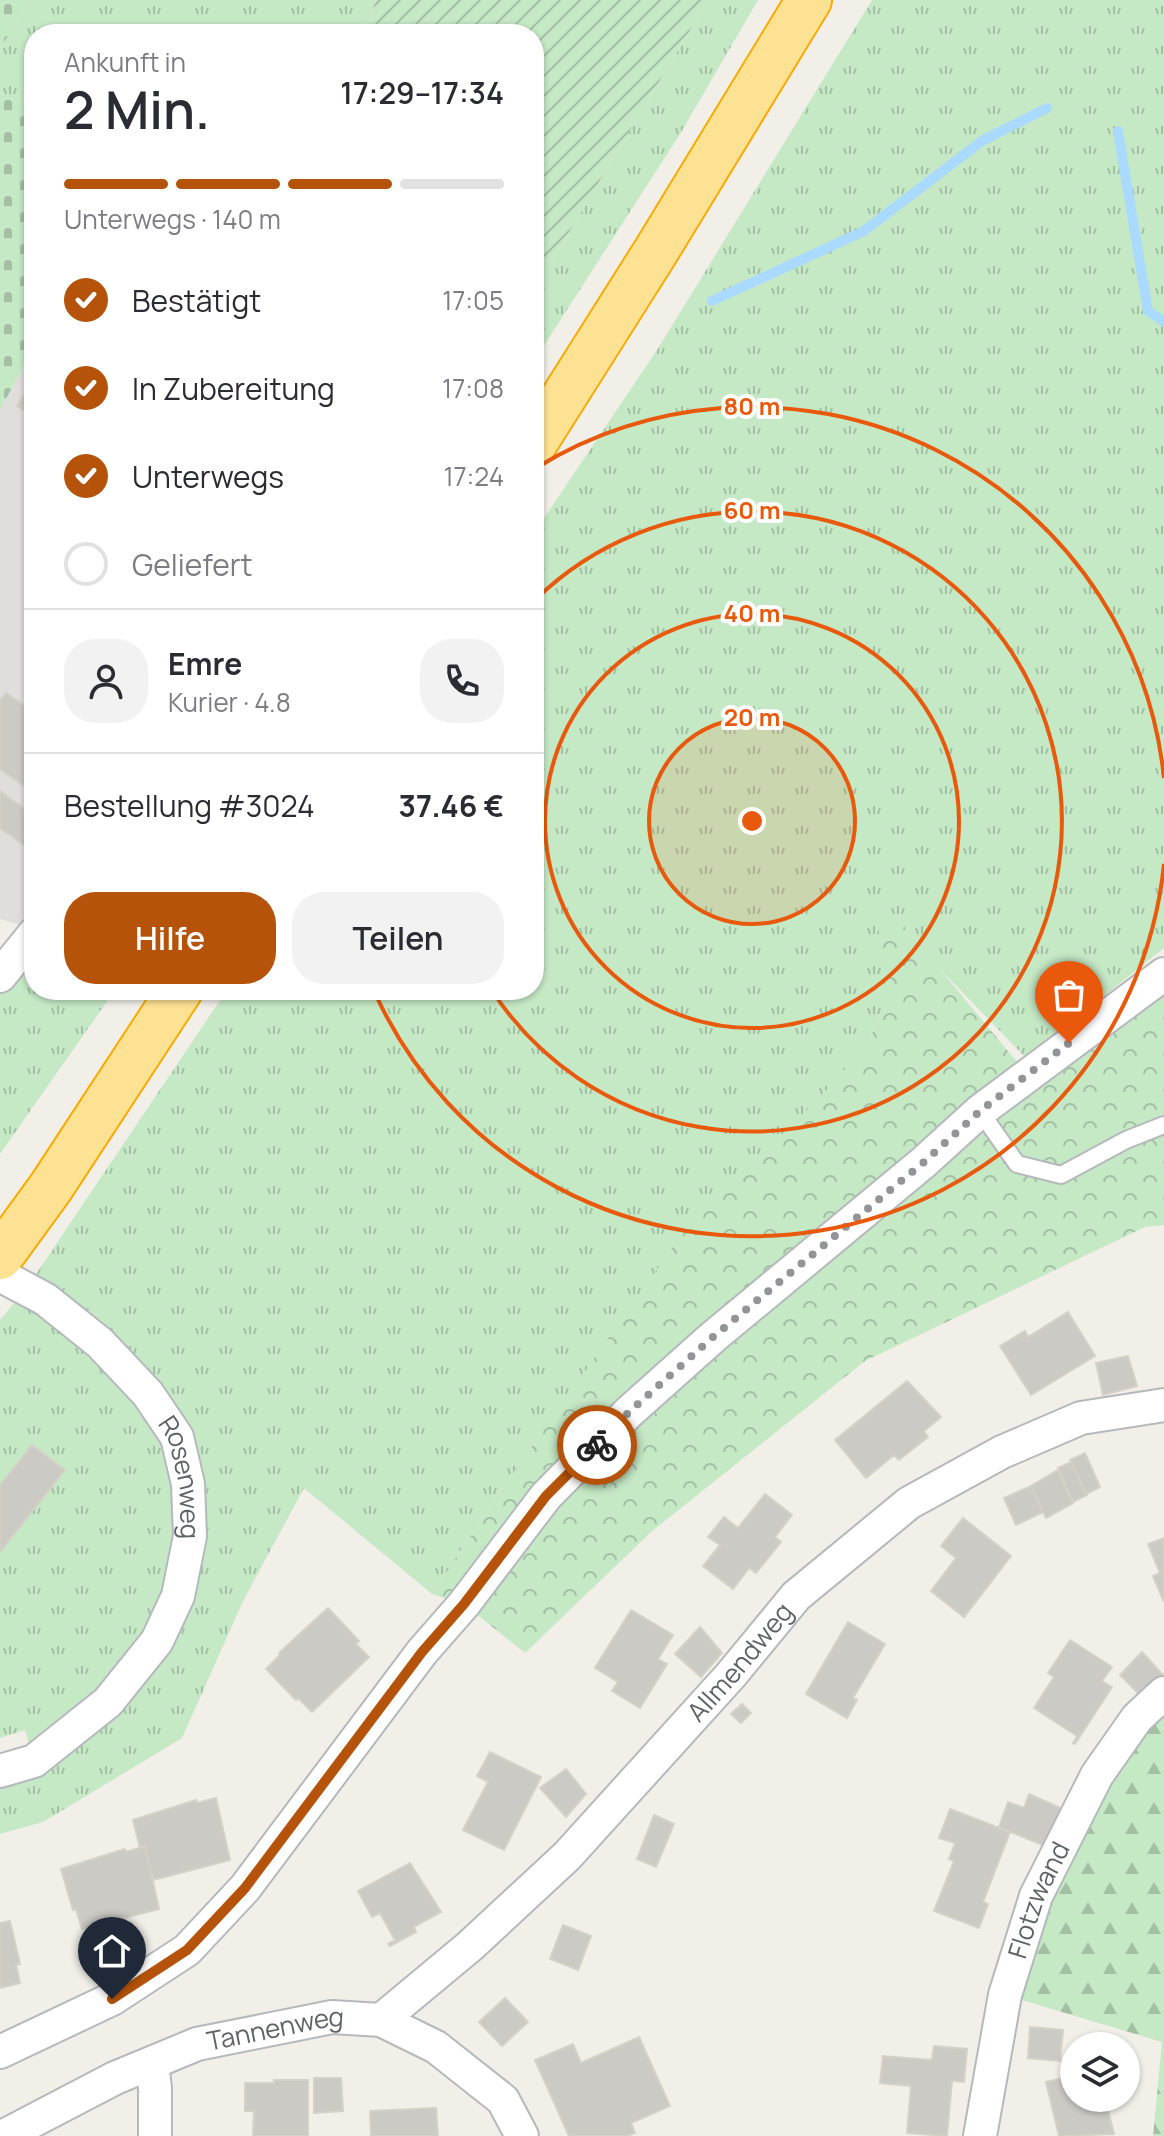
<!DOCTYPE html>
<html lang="de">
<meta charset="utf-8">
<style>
:root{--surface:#fff;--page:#f2f2f3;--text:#2b2b33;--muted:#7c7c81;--line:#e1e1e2;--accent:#b45309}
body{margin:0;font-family:Manrope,sans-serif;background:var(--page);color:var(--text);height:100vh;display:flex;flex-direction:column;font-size:30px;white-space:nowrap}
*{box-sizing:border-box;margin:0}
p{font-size:26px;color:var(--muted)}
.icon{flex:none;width:44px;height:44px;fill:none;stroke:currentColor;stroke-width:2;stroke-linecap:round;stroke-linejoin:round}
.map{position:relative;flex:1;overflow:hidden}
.drawer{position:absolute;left:24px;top:24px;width:520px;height:976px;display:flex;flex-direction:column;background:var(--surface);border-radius:32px;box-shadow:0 2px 6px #0004}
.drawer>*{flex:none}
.buttons{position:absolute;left:1060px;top:2032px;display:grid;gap:16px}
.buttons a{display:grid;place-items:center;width:80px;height:80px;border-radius:50%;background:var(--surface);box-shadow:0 2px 6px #0004;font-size:40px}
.pin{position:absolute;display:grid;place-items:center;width:68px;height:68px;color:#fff;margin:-82px -34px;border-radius:50% 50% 50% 0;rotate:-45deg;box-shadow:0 0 8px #0007}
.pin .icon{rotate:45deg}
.courier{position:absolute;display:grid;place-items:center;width:80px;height:80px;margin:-40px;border:6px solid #b45309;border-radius:50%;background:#fff;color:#222;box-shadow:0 2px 10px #0007}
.overview em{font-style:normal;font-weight:600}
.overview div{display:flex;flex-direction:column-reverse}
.overview{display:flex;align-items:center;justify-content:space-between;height:136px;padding:0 40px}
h1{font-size:52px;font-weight:600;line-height:60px}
.bar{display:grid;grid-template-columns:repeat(4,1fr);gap:12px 8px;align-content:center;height:96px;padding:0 40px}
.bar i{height:10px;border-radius:6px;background:var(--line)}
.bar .on{background:var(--accent)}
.bar p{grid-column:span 4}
.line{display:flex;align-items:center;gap:20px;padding:0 40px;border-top:2px solid var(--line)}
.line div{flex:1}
.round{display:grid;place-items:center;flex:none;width:84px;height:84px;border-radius:32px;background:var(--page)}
ol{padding:0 40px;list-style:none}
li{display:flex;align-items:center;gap:24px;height:88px}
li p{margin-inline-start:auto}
li .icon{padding:8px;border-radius:50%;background:var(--accent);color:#fff;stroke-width:4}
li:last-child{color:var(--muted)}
li i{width:44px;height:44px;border:4px solid var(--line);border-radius:50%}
.cta{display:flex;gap:16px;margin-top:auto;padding:16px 40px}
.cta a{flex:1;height:92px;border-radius:32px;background:var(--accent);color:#fff;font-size:32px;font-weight:600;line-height:92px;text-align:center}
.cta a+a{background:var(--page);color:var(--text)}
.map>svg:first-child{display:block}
.industrial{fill:#e0deda}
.grass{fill:url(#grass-tufts)}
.forest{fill:url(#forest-firs)}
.cemetery{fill:url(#cemetery-stones)}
.park{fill:url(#park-crowns)}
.garden{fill:url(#garden-furrows)}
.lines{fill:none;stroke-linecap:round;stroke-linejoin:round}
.stream{stroke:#aadaff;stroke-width:10}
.building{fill:#cccac5;stroke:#d6d1c6;stroke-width:2}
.lane-casing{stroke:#b5b8bc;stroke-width:20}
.street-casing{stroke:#b5b8bc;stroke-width:36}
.highway-casing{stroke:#f9ab00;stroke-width:48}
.lane{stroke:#fff;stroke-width:16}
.street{stroke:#fff;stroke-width:32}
.highway{stroke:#fde293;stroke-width:44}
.done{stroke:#929495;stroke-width:8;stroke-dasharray:0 14.4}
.route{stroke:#b45309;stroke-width:10}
.ring{fill:none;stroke:#e8590c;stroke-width:4}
.labels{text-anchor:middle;stroke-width:8;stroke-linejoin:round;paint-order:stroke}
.street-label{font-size:26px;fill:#5f6368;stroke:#fff}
.centre{fill:#e8590c;stroke:#fff;stroke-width:4}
.ring-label{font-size:24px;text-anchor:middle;font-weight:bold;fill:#e8590c;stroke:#fff;stroke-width:8;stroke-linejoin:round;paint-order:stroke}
</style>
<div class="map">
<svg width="1164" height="2136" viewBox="0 0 1164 2136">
<defs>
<pattern id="grass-tufts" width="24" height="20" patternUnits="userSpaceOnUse" patternTransform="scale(2)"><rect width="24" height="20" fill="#c5e8c5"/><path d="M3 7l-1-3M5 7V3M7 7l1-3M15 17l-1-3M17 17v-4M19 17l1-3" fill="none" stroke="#a3c0a4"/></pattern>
<pattern id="forest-firs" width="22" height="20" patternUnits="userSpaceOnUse" patternTransform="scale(2)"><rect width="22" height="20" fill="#c5e8c5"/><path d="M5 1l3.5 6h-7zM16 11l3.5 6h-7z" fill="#a3c0a4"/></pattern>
<pattern id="cemetery-stones" width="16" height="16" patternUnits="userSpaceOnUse" patternTransform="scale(2)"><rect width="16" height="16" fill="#c5e8c5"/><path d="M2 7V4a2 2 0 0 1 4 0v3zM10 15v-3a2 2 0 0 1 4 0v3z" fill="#a3c0a4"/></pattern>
<pattern id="park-crowns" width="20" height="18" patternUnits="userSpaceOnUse" patternTransform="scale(2)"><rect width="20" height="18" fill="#c5e8c5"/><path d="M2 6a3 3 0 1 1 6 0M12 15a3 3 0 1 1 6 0" fill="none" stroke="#a3c0a4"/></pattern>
<pattern id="garden-furrows" width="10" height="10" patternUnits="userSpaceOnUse" patternTransform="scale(2)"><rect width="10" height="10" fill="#c5e8c5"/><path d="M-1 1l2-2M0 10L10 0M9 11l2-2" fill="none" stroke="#a3c0a4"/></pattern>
</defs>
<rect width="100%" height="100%" fill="#f1efe8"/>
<path class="industrial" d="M34,347V929L0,919V410Z"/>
<path class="grass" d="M30,0H376L364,34H34V110L0,92V49Z
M708,0H758L680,134L534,361V260L551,262Z
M872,0H1164V948L1026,1058L934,963L905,927L876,916L884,953V1003L869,1042L569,1395L497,1496L432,1594L304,1488L244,1599L182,1738L43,1822L0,1834V1789L36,1777L34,1761L25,1730L0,1738V1320L26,1289L227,990H534V533L657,350Z
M34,934V990H115L0,1154V976Z"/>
<path class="forest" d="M1164,1693V2136H1153L1162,2042L1005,1995L1036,1896Z"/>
<path class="cemetery" d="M0,0H30L0,49Z
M0,92L34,110V347L0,410Z"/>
<path class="park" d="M875,915L905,927L1027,1074L1164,974V1225L1145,1227L865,1361L651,1532L525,1653L464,1604L432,1594L497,1496L684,1231L820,1097L869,1042L884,1003V953Z"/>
<path class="garden" d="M376,0H708L551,262L534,260V34H364Z"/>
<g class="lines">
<path class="stream" d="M1118,131L1148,311L1164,322
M712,301L864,231L982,141L1047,108"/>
</g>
<path class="building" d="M34,379V417L17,406Z
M6,693L34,712V793L0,769V701Z
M0,791L34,816V852L0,828Z
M1068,1312L1095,1356L1031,1395L1000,1346L1025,1331L1028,1337Z
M1128,1356L1137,1386L1103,1395L1096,1363Z
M907,1381L941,1417L924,1431L928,1437L899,1460L894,1455L866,1478L835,1440Z
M32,1445L65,1470L0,1552V1485Z
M1085,1453L1100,1487L1086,1494L1070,1460Z
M1071,1462L1087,1495L1073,1502L1058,1468Z
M1058,1470L1073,1503L1046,1518L1031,1486Z
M1031,1486L1043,1512L1016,1525L1004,1498Z
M765,1494L792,1515L775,1537L781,1542L756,1573L749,1568L733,1589L703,1566L720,1545L708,1537L724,1517L738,1528Z
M963,1518L1011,1556L964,1617L931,1591L956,1558L941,1546Z
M1164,1538V1602L1153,1576L1160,1573L1148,1544Z
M328,1608L359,1641L356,1644L369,1657L312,1712L298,1698L296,1700L266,1669L280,1655L279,1653Z
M631,1610L673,1635L658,1659L667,1664L640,1708L612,1691L618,1682L595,1668Z
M848,1622L885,1644L853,1698L857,1700L847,1718L806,1694Z
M700,1627L722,1653L701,1677L675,1654Z
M1070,1640L1112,1667L1102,1681L1112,1687L1075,1744L1073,1743L1077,1736L1034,1708L1054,1677L1048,1673Z
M1142,1652L1164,1676L1142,1697L1120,1675Z
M742,1704L751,1713L741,1723L731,1714Z
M490,1752L541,1777L504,1850L463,1830L488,1782L477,1776Z
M566,1769L586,1794L566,1817L540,1788Z
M1029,1794L1069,1812L1052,1849L999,1827L1008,1802L1024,1808Z
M216,1798L230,1860L153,1880L145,1846L140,1848L133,1820L196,1800L197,1803Z
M950,1809L1010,1832L983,1902L988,1904L979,1928L934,1911L954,1861L949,1859L955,1843L939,1838Z
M654,1815L674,1824L656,1867L637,1859Z
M145,1846L159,1909L82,1929L76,1909L73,1910L61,1869L125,1849L126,1852Z
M410,1863L441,1912L414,1927L416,1932L390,1946L388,1944L395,1940L380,1913L372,1917L358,1891Z
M10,1921L20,1964L16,1965L20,1983L0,1988V1923Z
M563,1925L591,1936L578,1970L550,1959Z
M505,1998L528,2022L502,2046L479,2022Z
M1030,2027L1063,2030L1060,2061L1028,2058Z
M639,2037L670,2106L631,2123L635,2133L627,2136H569L535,2060L573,2044L581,2063Z
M934,2046L967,2049L964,2082L952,2081L947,2136L907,2133L911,2086L880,2083L883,2056L932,2060Z
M1074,2062V2098H1105L1114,2134L1059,2136L1046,2082L1068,2077L1065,2064Z
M314,2078H341L343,2111L314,2113Z
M274,2080H308V2136H253L254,2111H245V2083H274Z
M436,2108L438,2136H371L370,2111Z"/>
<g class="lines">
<defs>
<path id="lane" d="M980,1111L1017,1164L1061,1175L1126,1140L1164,1125"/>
<g id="street">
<path d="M0,976L34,934"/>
<path id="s1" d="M0,1275L45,1299L100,1343L148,1394L177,1437L188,1484L190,1536L178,1596L157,1641L108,1702L34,1761L0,1771"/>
<path id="s2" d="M381,2020L470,1946L567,1856L731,1675L796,1596L909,1503L1002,1452L1081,1418L1164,1405"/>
<path d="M0,2052L112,1999L187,1950L245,1888L422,1652L464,1604L546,1496L629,1412L713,1337L924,1162L980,1111L1164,974"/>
<path d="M152,2064L155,2088V2136"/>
<path id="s3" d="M4,2136L115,2078L197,2044L332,2017L381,2020L436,2047L503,2100L522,2136"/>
<path id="s4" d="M980,2136L1005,1995L1036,1896L1097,1775L1137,1718L1164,1693"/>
</g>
<path id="highway" d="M534,444L656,251L809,0
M0,1257L51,1187L180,990"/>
</defs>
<use href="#lane" class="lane-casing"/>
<use href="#street" class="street-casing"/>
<use href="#highway" class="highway-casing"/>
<use href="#lane" class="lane"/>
<use href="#street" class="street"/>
<use href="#highway" class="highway"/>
</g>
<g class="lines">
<path class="done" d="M597,1445L629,1412L713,1337L924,1162L980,1111L1069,1043"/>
<path class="route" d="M112,1999L187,1950L245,1888L422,1652L464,1604L546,1496L597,1445"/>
</g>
<circle cx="752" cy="821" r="103" fill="#e8590c" fill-opacity=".12"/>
<g class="ring">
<circle cx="752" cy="821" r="103"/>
<circle cx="752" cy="821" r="207"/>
<path d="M535 600A310 310 0 1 1 493 992"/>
<path d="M1164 864A414 414 0 0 1 375 993M536 468A414 414 0 0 1 1164 778"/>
</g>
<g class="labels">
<g class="street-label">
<text dy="9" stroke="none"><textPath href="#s1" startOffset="284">Rosenweg</textPath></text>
<text dy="9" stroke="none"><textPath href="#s2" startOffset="508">Allmendweg</textPath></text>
<text dy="9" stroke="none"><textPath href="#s4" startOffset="244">Flotzwand</textPath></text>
<text dy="9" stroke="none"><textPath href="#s3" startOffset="294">Tannenweg</textPath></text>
</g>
</g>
<circle cx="752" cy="821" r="12" class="centre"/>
<g class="ring-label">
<text x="752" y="415">80 m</text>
<text x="752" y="519">60 m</text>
<text x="752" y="622">40 m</text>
<text x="752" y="726">20 m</text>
</g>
</svg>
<div class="buttons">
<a><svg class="icon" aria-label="layers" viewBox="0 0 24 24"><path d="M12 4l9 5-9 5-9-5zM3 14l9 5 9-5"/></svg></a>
</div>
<div class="pin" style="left:1069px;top:1043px;background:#ea580c"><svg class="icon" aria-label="bag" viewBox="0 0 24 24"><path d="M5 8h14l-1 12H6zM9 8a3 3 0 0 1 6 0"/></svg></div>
<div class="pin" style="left:112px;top:1999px;background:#1f2937"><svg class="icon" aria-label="home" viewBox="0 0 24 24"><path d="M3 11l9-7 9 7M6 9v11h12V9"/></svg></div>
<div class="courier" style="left:597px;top:1445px"><svg class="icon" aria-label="bike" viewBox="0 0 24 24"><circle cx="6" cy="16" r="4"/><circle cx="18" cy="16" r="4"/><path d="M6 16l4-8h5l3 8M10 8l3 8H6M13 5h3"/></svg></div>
<section class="drawer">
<div class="overview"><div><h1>2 Min.</h1><p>Ankunft in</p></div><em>17:29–17:34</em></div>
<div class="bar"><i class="on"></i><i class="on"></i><i class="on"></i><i></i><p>Unterwegs · 140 m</p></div>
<ol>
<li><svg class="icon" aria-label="check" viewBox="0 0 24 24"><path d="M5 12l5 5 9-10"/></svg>Bestätigt<p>17:05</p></li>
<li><svg class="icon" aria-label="check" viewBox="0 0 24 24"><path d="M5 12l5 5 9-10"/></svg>In Zubereitung<p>17:08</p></li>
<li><svg class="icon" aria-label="check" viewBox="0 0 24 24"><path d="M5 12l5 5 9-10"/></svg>Unterwegs<p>17:24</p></li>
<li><i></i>Geliefert</li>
</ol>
<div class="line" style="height:144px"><a class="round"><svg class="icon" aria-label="person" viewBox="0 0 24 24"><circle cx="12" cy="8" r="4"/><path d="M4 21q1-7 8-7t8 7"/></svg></a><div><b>Emre</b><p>Kurier · 4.8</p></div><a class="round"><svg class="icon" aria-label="phone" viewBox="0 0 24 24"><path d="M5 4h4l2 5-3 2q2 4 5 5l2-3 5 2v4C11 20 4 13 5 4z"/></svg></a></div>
<div class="line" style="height:104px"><div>Bestellung #3024</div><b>37.46 €</b></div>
<div class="cta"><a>Hilfe</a><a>Teilen</a></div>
</section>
</div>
